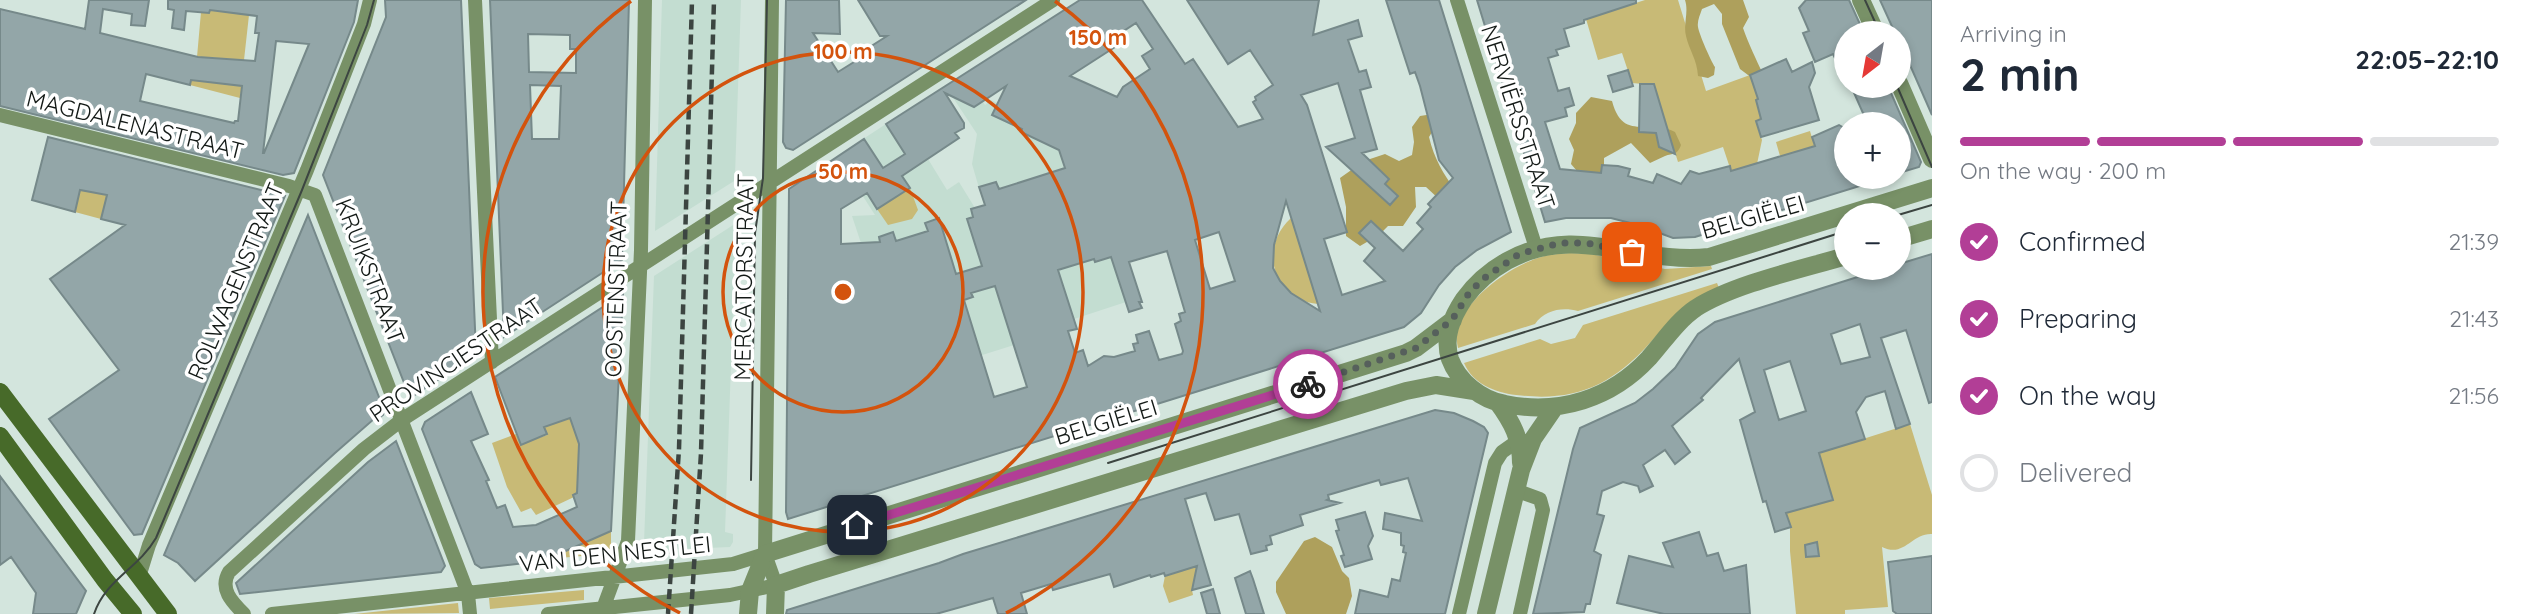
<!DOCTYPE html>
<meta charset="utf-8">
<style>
:root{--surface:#fff;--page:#f6f6f7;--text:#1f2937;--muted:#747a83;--line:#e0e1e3;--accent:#b23e96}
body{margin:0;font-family:Quicksand,sans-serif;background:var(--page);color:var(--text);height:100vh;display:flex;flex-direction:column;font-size:26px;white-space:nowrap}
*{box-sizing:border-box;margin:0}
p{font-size:23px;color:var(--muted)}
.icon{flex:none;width:38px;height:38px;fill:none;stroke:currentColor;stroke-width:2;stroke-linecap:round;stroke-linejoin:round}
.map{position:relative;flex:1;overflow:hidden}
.details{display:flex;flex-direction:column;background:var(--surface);width:595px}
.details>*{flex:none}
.needle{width:46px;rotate:211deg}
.tools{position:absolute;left:1834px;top:21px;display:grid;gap:14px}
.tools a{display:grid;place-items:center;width:77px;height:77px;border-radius:50%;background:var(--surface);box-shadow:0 4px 10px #0003;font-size:35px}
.pin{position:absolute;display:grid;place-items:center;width:60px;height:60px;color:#fff;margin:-30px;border-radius:14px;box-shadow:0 4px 10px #0006}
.courier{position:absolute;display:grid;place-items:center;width:70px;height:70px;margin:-35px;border:5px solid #b23e96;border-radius:50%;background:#fff;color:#222;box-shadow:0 2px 9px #0007}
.overview em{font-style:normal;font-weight:800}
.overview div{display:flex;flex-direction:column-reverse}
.overview{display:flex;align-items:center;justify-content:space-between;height:119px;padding:0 28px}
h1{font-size:46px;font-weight:800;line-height:52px}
.bar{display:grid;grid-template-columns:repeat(4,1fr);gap:10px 7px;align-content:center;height:84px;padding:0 28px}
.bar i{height:9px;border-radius:5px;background:var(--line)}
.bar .selected{background:var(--accent)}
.bar p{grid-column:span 4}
ol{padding:0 28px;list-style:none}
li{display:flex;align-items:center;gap:21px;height:77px}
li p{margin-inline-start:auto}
li .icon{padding:7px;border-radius:50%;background:var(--accent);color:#fff;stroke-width:4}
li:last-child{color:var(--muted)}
li i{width:38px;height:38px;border:4px solid var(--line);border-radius:50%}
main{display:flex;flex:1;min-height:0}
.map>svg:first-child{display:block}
.built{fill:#c3ddd1}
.green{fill:#c8ba76}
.forest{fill:#aea05c}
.building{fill:#93a6a8;stroke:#76898a;stroke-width:2;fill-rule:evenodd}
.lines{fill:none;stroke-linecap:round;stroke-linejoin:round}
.minor{stroke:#789167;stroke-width:14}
.tertiary{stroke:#789167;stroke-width:18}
.secondary{stroke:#476a29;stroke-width:18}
.tram{stroke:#3c4541;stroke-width:2}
.rail{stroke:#3c4541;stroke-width:4.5;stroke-dasharray:10 5;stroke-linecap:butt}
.done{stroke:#56605c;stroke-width:7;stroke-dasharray:0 12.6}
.route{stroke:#b23e96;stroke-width:9}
.ring{fill:none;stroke:#d3530d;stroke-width:3.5}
.labels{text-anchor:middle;stroke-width:7;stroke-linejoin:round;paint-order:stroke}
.street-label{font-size:23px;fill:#131916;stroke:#fff}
.centre{fill:#d3530d;stroke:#fff;stroke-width:3.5}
.ring-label{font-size:21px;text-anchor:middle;font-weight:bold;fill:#d3530d;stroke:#fff;stroke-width:7;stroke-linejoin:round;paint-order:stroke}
</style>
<main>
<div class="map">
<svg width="1932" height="614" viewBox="0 0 1932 614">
<rect width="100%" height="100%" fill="#d3e5dd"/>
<path class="built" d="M662,0H741L735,175L742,176L655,231Z
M965,74L985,105L991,100L1077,140L1079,155L1126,302L1074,319L1062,283L1038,290L1027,341L906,379L852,216L875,215L837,156L886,124L914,168L928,159L947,190L959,182L975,208L984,205L972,164L977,134L946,87Z
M741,220L736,226L725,532L733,534V542L730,547L636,551L644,543L654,276Z"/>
<path class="green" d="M211,0L249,15L244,60L204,57L201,80L242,86L240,98L190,85L197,57L201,12L209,13Z
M1645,0H1678L1706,91L1750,75L1758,99L1756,100L1762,119L1756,121L1762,140L1757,164L1732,174L1723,147L1678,162L1654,85L1632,83L1622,53L1598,60L1586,19Z
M1810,131L1815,148L1780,156L1776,142Z
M100,184L98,193L107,195L101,219L75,212L69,197L66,210L55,207L60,187Z
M910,188L918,210L912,219L888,225L877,209Z
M1291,218L1318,304C1273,300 1258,248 1291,218Z
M1570,253L1591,254L1665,269L1711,266L1712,269L1578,311C1562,307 1545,310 1535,324L1458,348C1448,309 1506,268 1538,258C1548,254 1560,254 1570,253Z
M1717,283L1719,288C1683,301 1674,317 1649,344C1610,387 1573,402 1516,395C1494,392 1473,384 1464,363L1540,339L1551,344L1575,338L1583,325Z
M570,418L581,449L583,490L573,495L574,497L536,515L531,508L521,512L507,487L492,443L516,434L521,444L547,435L544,427Z
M1910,424L1932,495V534C1911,533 1905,558 1882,547L1888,607L1845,610V614H1796L1790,551V525L1786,513L1833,499L1819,453Z
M611,531V549L605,554L548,559Z
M1197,565L1192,590L1193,595L1169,603L1163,586L1165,576Z
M584,590V600L490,609L489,598Z
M458,603L459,613L354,614Z"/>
<path class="forest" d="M1685,0H1743L1749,17L1743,28C1749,45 1756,59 1763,74L1756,81L1740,69L1722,24V14L1714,4L1702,9C1700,15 1697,21 1698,27C1699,34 1711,61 1715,67L1714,75L1708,78L1698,76C1697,59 1689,50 1686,36C1683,24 1689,12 1685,0Z
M1591,97L1612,101C1623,142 1647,118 1675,132L1681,145C1677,156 1673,153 1665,156C1660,158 1655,161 1650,163L1631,143L1604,158V175L1577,171L1571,164L1574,150L1569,139L1576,123V113Z
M1433,114L1434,129L1429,137C1434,158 1443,174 1456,191L1440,200L1426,187H1415L1416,207L1403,226H1388L1379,235L1360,246L1346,236V207L1340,178L1364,161L1385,154L1399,161L1412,155L1414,142L1412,127L1420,116Z
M1315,537L1332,547L1342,571L1349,578L1352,596L1346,614H1286L1276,592V582L1304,541Z"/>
<path class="building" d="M89,0H149L145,26L131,25L132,14L103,9L100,33L198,57L255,61L259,33H255L257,16L210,10L209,13L186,11L184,30L172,28L174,10L168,9V0H358L354,22L294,173L283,175L0,106V9L85,29ZM276,41L309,44L264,153H263ZM146,74L190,85L191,80L242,86L238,121H235L234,123L140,101Z
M385,0H461L476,352L475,356L410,398L323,175L386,17Z
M490,0H629L622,260L504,337ZM528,34L570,35V49H576V73L529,72ZM530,85L561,86L559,139H532Z
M786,0H839L840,34L813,33L838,72L862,57V52L887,36H880L858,0H1026L793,150L786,148L783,142Z
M1080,0H1142L1185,64L1193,59L1238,127L1263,119L1253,102L1256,100L1255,97L1273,85L1250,50L1228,64L1187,0H1319L1313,35L1358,20L1362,36L1348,40L1359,72L1366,70L1371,87L1360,90L1377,149L1362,153L1389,179L1385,184L1398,196L1390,205L1326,147L1355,138L1338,83L1301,95L1307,105L1347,232L1324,239L1342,295L1385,281L1364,261L1375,248L1359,233L1371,221L1403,251L1423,229L1417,223L1431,207L1428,204L1453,178L1439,160L1420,86L1415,72L1410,74L1386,0H1439L1511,232L1477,250L1455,267L1439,285L1421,313L1404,327L788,519L786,512L789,189L864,139L883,168L905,154L886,124ZM1136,23L1153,49L1142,56L1150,69L1123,87L1117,97L1070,76L1115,47L1110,40ZM1006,86L992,115L1022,129L1021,132L1059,150L1065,168L999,189L996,182L979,187L985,205L971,209L973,217L967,219L982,266L956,274L939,218L925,223L928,231L896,241L893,232L879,237L880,242L841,244V209L867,193L877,209L910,188L902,176L959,138L955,133L964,128V123L945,93L974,107ZM1286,201L1320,311L1291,293L1280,281L1273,268L1274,245ZM1219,232L1235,281L1210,289L1195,240ZM1167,251L1185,312L1179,314L1181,321L1175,324L1183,351L1182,354L1159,360L1149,331L1136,335L1138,343L1133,344L1135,351L1114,357L1104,356L1088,366L1083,350L1075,353L1068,331L1077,329L1058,270L1094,259L1095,262L1111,257L1129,312L1142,308L1139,302H1142L1129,262ZM995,286L1027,387L994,397L964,300L973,297L971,293Z
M1477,0H1636V3L1584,20V23L1564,29L1569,46L1556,50L1558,55L1548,58L1558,91L1569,88L1574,105L1565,108L1567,116L1545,122L1560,169L1601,173L1602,165L1618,166L1630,169L1628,176L1653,183L1657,174L1681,184L1690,171L1699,174L1730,166L1731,171L1815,146L1812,137L1839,125L1846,129V177H1879V180L1695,237L1673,238L1638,225L1611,218H1566L1545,222Z
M1806,0H1849L1864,33H1846V81L1833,54L1815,62L1803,33L1809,31L1799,8Z
M1880,0H1932V115L1899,40V33H1895Z
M1786,59L1792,72L1812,62L1815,73L1809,87L1819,120L1761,137L1756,121L1761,119L1756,100L1758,99L1750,75Z
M1628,70L1633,86L1613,92L1608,76Z
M1640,84H1654L1675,154L1659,147L1656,133L1639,132Z
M1851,86H1888L1921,162L1919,167L1899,173V124H1876L1874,116L1866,120Z
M48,137L285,196L142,534L134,535L49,419L119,370L50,279L125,225L101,219L107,195L80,190L75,212L32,200Z
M308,215L384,410L383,415L376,420L375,418L335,453L195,581L178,563L164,555Z
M1932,254V402L1929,403L1906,330L1881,338L1910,424L1896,429L1885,391L1866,397L1856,412L1865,439L1819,453L1833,500L1786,513L1791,527L1775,532L1766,501L1763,502L1740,420L1755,412L1739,359L1701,398L1703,400L1672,426L1690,452L1675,464L1665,450L1643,465L1653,486L1640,492L1638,486L1623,482L1602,491L1597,514L1604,516L1594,551L1601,555L1590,604H1586L1584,612L1533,614L1573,449L1580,428L1635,403L1653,389L1675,368L1698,334L1715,322L1886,268H1899V264ZM1860,324L1870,357L1841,364L1831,334ZM1790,361L1806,411L1779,420L1764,370Z
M623,294L611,531L543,561L481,568L475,564L464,536L422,429L425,422L471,392L488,434L471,441L489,480L486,481L497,508L505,505L513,527L536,525L577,507L573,495L577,493L579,444L570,418L544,427L547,434L521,445L495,377Z
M1435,410L1454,413L1473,421L1484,427L1488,433L1445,614H1355L1360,590L1388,597L1392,579L1400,581L1406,553L1403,552L1404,546L1401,545V533L1383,529L1385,513L1422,521L1408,478L1381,485L1379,480L1328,495L1329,499L1327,500L1340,503L1300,515L1303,525L1270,536L1272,544L1266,546L1267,550L1251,554L1239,514L1215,520L1206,493L1185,499L1211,585L1192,590L1197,566L1165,576L1164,573L1151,577L1150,575L1114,587L1110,574L1053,590L1051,584L1021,593L1027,614H998L993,598L936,614H786L787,610L939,563L963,554Z
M396,441L445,566L441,572L240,594L236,583L368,462Z
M0,476L86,591L76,614H33L36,593L11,557L0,565Z
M1365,512L1373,536L1368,546L1372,559L1345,567L1341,556L1344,555L1336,531L1339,530L1336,520Z
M1699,532L1707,556L1718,553L1724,571L1746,565L1750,614H1664L1617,603L1629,556L1673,567L1663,543Z
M1817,542L1819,556L1806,557L1805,545Z
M1932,556V614H1897L1893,611L1888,562Z
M1250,571L1253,579L1264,614H1246L1235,578Z
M1213,589L1215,596L1220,614H1207L1201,593Z"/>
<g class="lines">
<path class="minor" d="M475,0L492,362
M1457,0L1536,248
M0,115L289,186L315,195L462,578L468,594L470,614
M1515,490L1540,499L1543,510L1520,614
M139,577L149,545L307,170L364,24L370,0
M244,614C232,602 219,589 229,572L364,449L403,419L1053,0
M272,614L733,564L765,554
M548,614L730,595L776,585L765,554L772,0
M601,614L628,541L641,250L645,0
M1459,614L1495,463L1502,452L1519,440"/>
<path class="tertiary" d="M1861,0L1876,33
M1899,83L1932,159
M1899,239L1932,229
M1846,256C1802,269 1734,284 1696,308C1678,320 1664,341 1649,358C1611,399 1559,415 1505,404C1481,400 1458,381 1450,359C1443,337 1452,317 1464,299C1475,284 1491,270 1507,261C1577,222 1637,265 1709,257L1932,188
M1498,403C1512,422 1521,439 1521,463
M748,614L750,591L765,554L1406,353L1416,348L1453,320
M775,614L776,585L809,574L1406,391L1436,385L1474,391
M1486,614L1521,470L1533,439L1555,407"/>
<path class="secondary" d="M0,392L168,614
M0,436L105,580L133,614"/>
<path class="tram" d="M1865,0L1880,33
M1897,86L1932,167
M1898,215L1932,205
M1108,463L1846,231
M751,480L755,233L763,178L767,0
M94,614C106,579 138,569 156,538L302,190L367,25L374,0"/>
<path class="rail" d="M668,614L679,449L692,0
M691,614L701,453L714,0"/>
</g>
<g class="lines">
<path class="done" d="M1308,384L1416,348L1452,320L1469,293L1483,279L1519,254L1560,243H1586L1632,252"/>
<path class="route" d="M857,525L1308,384"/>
</g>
<g class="ring">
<circle cx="843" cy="292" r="120"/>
<circle cx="843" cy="292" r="240"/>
<path d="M680 613A360 360 0 0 1 631 1M1055 1A360 360 0 0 1 1006 613"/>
</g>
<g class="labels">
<g class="street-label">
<text transform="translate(1518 117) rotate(72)" y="8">NERVIËRSSTRAAT</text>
<text transform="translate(135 125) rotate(14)" y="8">MAGDALENASTRAAT</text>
<text transform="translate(1753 217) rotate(-16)" y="8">BELGIËLEI</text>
<text transform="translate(370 271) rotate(69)" y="8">KRUIKSTRAAT</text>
<text transform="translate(744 277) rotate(-89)" y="8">MERCATORSTRAAT</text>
<text transform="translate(236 281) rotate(-67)" y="8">ROLWAGENSTRAAT</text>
<text transform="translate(616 289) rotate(-88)" y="8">OOSTENSTRAAT</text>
<text transform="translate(456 360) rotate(-34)" y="8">PROVINCIESTRAAT</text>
<text transform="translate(1106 422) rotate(-17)" y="8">BELGIËLEI</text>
<text transform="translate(615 554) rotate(-6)" y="8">VAN DEN NESTLEI</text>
</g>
</g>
<circle cx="843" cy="292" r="10" class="centre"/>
<g class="ring-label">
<text x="1098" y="45">150 m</text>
<text x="843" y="59">100 m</text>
<text x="843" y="179">50 m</text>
</g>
</svg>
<div class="tools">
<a><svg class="needle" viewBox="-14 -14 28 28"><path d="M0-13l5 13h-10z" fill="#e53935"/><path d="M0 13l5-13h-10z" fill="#747a83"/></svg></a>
<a>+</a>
<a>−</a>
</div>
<div class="pin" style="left:1632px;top:252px;background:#ea580c"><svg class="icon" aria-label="bag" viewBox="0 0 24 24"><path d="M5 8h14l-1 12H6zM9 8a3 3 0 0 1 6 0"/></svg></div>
<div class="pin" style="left:857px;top:525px;background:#1f2937"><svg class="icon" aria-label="home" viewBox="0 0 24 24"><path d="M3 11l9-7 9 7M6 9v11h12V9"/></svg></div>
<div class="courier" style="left:1308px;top:384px"><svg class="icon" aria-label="bike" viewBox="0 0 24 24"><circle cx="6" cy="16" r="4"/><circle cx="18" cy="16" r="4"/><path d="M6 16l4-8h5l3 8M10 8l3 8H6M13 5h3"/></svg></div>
</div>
<section class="details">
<div class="overview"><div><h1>2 min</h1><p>Arriving in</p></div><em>22:05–22:10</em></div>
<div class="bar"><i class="selected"></i><i class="selected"></i><i class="selected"></i><i></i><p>On the way · 200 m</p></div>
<ol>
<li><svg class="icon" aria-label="check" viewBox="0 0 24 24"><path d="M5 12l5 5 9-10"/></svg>Confirmed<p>21:39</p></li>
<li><svg class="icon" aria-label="check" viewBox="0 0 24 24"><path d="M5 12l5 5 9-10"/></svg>Preparing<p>21:43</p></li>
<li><svg class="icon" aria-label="check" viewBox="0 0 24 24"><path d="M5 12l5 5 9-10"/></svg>On the way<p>21:56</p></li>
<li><i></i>Delivered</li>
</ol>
</section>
</main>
